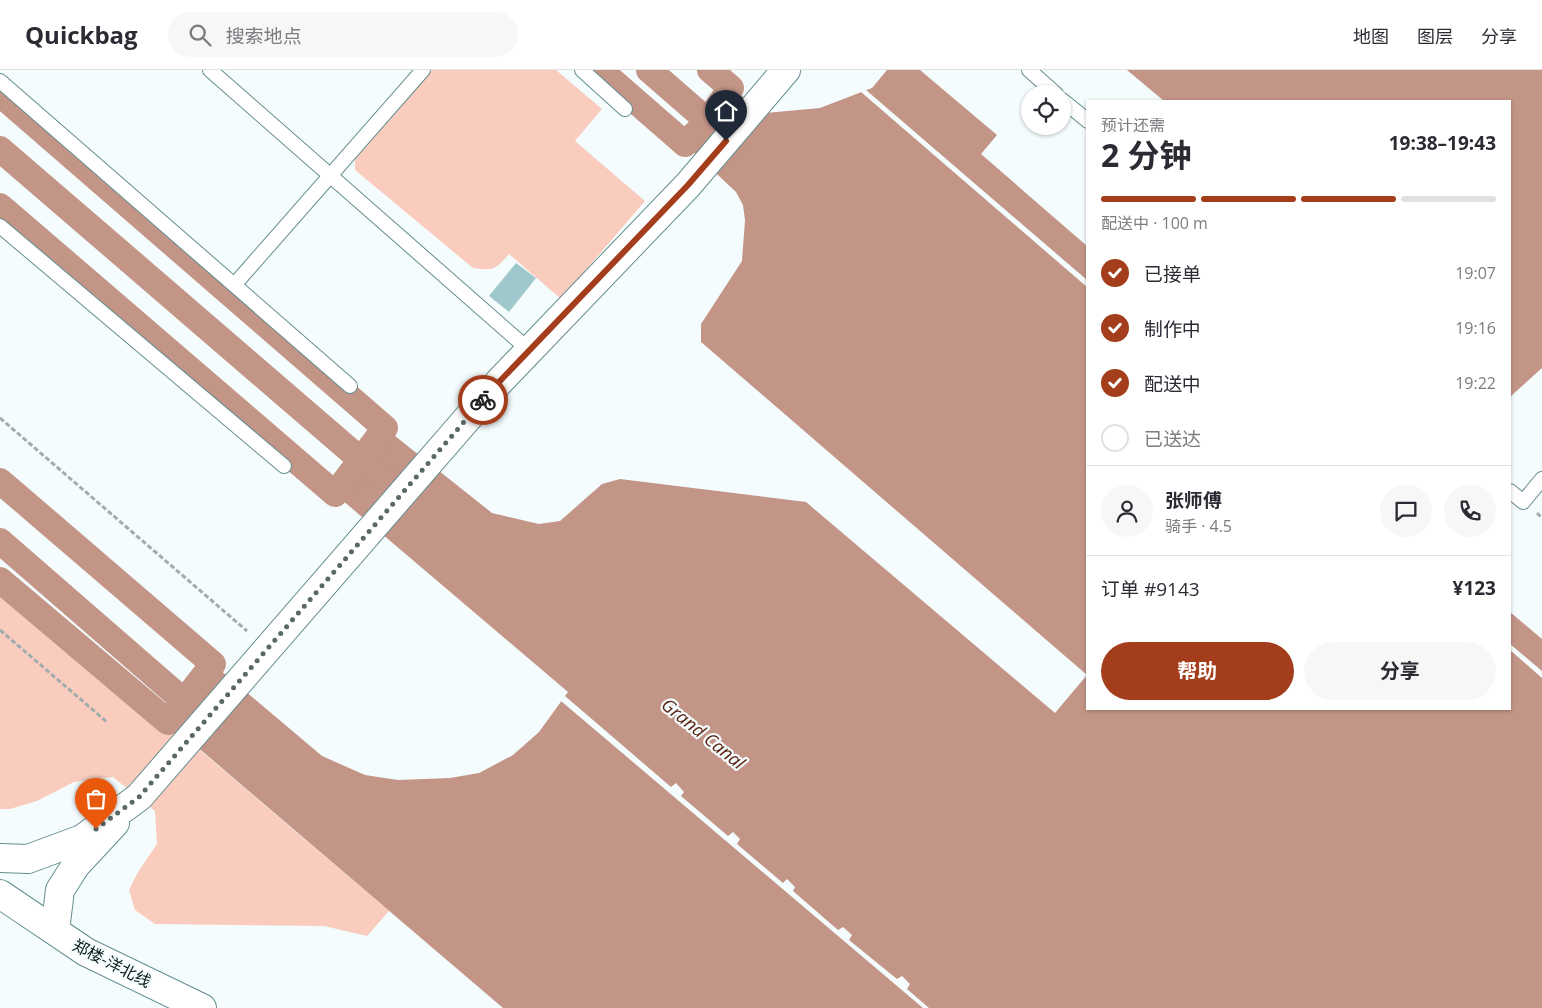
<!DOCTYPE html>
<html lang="zh">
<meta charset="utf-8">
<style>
:root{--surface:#fff;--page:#f7f7f7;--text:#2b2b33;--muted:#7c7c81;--line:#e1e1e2;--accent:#a43d1b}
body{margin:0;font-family:"Open Sans","Noto Sans SC",sans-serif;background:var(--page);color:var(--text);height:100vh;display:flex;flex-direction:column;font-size:19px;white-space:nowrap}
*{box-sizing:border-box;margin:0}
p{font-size:16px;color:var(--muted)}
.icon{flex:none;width:28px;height:28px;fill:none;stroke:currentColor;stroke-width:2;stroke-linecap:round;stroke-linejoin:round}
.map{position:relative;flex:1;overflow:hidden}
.drawer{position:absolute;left:1086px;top:30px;width:425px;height:610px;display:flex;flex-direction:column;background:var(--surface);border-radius:0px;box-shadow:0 1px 4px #0004}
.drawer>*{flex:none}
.fabs{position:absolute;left:1021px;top:15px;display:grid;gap:10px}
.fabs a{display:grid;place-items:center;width:50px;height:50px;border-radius:50%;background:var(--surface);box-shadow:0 1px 4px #0004;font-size:25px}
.pin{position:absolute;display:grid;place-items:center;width:42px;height:42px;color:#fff;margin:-51px -21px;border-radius:50% 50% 50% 0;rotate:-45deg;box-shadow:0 0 5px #0007}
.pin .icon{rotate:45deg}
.courier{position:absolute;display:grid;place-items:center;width:50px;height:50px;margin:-25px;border:4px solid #a43d1b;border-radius:50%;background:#fff;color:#222;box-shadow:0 1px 6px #0007}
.headline em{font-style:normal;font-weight:700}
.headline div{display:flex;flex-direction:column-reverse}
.headline{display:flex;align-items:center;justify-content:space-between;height:85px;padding:0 15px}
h1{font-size:32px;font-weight:700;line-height:38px}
.bar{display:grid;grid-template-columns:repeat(4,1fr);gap:8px 5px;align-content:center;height:60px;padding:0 15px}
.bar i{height:6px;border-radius:4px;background:var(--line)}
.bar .current{background:var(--accent)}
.bar p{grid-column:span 4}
.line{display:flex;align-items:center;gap:12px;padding:0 15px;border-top:1px solid var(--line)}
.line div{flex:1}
.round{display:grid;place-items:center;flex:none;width:52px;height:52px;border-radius:26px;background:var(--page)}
ol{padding:0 15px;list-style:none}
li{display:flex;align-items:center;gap:15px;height:55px}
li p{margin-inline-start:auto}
li .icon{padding:5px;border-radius:50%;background:var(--accent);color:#fff;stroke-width:4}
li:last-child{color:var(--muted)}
li i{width:28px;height:28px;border:2px solid var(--line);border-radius:50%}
.cta{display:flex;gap:10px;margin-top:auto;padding:10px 15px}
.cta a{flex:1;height:58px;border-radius:30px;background:var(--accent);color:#fff;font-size:20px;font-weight:700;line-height:58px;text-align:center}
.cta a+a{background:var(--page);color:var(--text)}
header{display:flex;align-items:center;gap:30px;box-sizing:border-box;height:70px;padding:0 25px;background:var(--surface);border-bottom:1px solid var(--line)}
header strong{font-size:24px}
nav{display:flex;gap:28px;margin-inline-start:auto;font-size:18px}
.search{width:350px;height:45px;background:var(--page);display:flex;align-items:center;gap:12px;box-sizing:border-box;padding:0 18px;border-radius:28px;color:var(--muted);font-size:19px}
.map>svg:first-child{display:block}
.green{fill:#f9ccbe}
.water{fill:#c39587}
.pier{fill:#f4fcfd}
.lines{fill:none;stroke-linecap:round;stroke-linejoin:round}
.canal{stroke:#c39587;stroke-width:26}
.building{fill:#9ec8cb}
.service-casing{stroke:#648d8f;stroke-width:16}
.minor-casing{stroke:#648d8f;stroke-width:30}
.secondary-casing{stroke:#648d8f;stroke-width:30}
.path{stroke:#a1acad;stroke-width:3;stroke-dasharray:5 2.5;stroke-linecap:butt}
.service{stroke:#fff;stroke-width:14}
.minor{stroke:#fff;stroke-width:28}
.secondary{stroke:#fff;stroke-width:28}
.done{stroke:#5b686a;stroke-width:5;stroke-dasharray:0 9}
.route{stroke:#a43d1b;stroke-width:6}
.labels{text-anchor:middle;stroke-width:4.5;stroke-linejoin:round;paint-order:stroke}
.street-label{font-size:16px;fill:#09191b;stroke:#f4fcfd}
.water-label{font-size:18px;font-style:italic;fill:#5d2311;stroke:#f4fcfd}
</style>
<header>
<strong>Quickbag</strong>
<div class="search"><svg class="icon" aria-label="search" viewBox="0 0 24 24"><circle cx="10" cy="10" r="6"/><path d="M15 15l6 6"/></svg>搜索地点</div>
<nav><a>地图</a><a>图层</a><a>分享</a></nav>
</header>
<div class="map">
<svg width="1542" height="938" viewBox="0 0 1542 938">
<rect width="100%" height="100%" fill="#f4fcfd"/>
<path class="green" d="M432,0H556L602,39L575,71L645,131L561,229L509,184C495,200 494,201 473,198L355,100V89Z
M0,510L389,841L367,866L324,856L155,854L135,840L129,820L138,802L157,774L155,741L113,707L74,712L37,731L10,739H0Z"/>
<path class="water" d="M887,0H920L997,65L981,84L1087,176L1088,639H1510V542L1542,569V938H503L168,652L213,594L322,686L365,705L398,710L450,708L479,703L513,685L539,662L568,622L335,424L385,358L492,443L539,454L560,451L602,414L620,409L806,432L1055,643L1087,605L701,272V254L742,191L745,150L743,135L736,122L685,74L708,51L731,18L765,43L820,38L872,18Z
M1127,0H1542V298L1510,327V31H1164Z"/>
<path class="pier" d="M866,20L1087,210V217L861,22Z
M1510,574L1542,601V608L1510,580Z
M565,626L671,717L676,713L684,722L681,726L728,766L733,762L740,769L737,774L783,813L787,809L795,817L793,821L838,860L843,857L852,865L849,870L897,909L902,906L910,914L907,919L929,938H923L561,631Z"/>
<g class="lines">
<path class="canal" d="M600,0L685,74L708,51L731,18L710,0
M649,0L734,74
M0,24L385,358L335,424L0,136
M0,79L361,390L389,413
M0,411L213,594L168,652L0,510
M0,471L184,631L214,650"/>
</g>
<path class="building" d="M516,193L536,208L509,242L489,226Z"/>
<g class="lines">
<defs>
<path id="service" d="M210,0L529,280
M582,0L625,39
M1029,0L1056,24
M0,11L350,316
M1062,30L1088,51
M0,156L284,396
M235,214L423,0
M1510,421L1523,432L1542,409"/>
<path id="minor" d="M0,824L86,882L202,938
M55,861L60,820L76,795L115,753"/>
<path id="secondary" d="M0,788L28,789L82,769L139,727L499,312L688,115L786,0"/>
</defs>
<use href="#service" class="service-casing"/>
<use href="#minor" class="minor-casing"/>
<use href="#secondary" class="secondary-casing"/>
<path class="path" d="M0,348L247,561
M1537,443L1542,448
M0,560L107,652"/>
<use href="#service" class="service"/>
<use href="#minor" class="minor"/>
<use href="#secondary" class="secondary"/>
</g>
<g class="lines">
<path class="done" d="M96,759L139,727L483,330"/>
<path class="route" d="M483,330L499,312L688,115L726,71"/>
</g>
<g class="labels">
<g class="street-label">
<text transform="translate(112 893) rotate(27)" y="6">郑楼-洋北线</text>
</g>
<g class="water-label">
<text transform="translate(703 664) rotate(39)" y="6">Grand Canal</text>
</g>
</g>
</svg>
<div class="fabs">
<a><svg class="icon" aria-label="locate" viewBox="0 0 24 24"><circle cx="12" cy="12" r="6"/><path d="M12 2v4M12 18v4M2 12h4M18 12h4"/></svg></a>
</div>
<div class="pin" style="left:96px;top:759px;background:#ea580c"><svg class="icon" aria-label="bag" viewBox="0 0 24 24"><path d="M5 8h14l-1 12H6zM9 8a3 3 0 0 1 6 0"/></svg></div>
<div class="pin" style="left:726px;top:71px;background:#1f2937"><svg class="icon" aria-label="home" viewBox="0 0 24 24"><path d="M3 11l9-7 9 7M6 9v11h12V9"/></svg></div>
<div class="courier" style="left:483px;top:330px"><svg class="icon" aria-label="bike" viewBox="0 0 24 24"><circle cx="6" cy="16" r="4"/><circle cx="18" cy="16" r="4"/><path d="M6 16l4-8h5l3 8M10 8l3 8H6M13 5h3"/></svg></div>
<section class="drawer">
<div class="headline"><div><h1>2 分钟</h1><p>预计还需</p></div><em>19:38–19:43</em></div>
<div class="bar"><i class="current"></i><i class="current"></i><i class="current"></i><i></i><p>配送中 · 100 m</p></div>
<ol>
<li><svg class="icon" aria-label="check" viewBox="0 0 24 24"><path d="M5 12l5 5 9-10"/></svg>已接单<p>19:07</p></li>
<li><svg class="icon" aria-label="check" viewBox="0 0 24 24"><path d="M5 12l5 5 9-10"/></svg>制作中<p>19:16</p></li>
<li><svg class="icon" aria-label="check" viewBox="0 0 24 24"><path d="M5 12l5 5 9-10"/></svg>配送中<p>19:22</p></li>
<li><i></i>已送达</li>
</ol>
<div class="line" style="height:90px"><a class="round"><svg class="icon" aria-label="person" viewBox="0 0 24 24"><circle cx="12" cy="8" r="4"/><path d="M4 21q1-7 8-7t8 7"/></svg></a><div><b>张师傅</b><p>骑手 · 4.5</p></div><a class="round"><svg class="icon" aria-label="chat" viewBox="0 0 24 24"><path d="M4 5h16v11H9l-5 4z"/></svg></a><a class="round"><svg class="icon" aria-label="phone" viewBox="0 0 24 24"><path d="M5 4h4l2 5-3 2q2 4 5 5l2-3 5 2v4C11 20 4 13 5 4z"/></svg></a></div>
<div class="line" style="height:65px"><div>订单 #9143</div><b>¥123</b></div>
<div class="cta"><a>帮助</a><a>分享</a></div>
</section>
</div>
